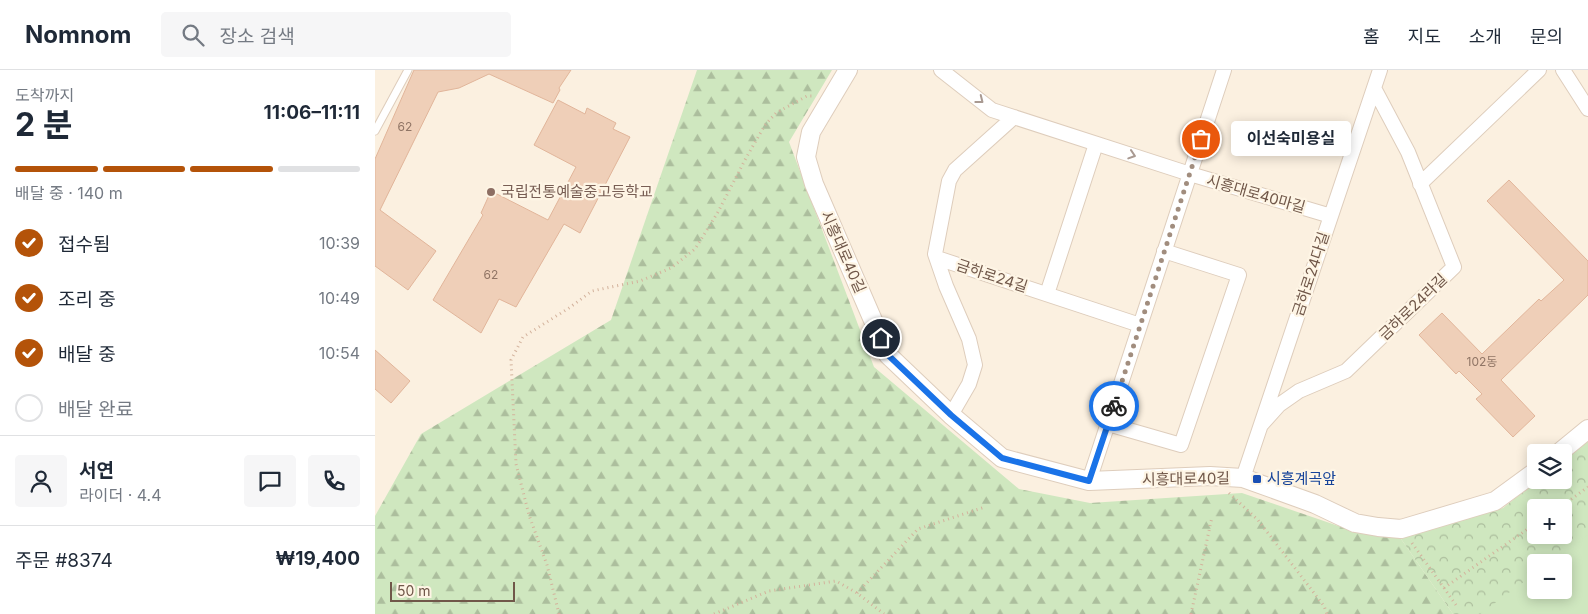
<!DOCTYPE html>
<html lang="ko">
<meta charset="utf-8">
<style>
:root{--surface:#fff;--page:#f6f6f7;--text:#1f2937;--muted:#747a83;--line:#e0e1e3;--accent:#b45309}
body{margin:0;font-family:Inter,"Noto Sans KR",sans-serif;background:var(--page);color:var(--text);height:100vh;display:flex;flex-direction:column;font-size:19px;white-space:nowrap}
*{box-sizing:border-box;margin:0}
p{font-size:16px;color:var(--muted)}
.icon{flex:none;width:28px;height:28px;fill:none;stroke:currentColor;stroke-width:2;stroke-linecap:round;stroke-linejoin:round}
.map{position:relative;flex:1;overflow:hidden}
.sheet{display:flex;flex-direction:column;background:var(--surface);width:375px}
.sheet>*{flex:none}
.fabs{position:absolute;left:1152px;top:374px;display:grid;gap:10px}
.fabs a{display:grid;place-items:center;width:45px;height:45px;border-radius:5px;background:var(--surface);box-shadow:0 2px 12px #0003;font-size:25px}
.scale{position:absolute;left:15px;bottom:12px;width:125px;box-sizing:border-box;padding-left:5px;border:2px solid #705749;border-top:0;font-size:14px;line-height:18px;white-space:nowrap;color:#705749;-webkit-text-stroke:4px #fef5e5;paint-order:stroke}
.pin{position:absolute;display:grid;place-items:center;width:42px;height:42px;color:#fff;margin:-21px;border:2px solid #fff;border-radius:50%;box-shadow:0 1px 5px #0007}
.courier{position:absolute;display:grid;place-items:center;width:50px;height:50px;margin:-25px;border:4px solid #1a73e8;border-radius:50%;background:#fff;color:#222;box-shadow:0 1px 6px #0007}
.bubble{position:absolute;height:35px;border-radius:5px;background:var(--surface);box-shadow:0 2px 12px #0003;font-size:16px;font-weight:700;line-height:35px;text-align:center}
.summary em{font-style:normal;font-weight:700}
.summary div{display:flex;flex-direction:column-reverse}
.summary{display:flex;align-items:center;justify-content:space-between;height:85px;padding:0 15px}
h1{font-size:32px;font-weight:700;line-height:38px}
.bar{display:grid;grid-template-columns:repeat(4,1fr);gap:8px 5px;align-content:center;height:60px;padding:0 15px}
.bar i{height:6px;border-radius:4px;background:var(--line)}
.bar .current{background:var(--accent)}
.bar p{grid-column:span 4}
.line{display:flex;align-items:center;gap:12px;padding:0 15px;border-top:1px solid var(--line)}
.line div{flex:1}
.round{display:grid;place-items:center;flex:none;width:52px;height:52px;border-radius:5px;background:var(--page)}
ol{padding:0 15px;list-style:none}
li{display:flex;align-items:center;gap:15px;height:55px}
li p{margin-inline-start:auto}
li .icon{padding:5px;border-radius:50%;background:var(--accent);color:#fff;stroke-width:4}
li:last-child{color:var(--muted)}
li i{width:28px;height:28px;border:2px solid var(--line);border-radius:50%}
header{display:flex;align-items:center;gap:30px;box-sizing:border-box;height:70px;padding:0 25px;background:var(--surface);border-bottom:1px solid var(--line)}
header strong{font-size:24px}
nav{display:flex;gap:28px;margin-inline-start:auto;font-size:18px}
.search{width:350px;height:45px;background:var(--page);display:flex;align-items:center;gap:12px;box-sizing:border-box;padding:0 18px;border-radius:5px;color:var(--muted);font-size:19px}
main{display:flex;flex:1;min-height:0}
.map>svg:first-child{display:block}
.forest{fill:url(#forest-firs)}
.park{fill:url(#park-crowns);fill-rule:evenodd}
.pitch{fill:#cfe7bf}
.building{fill:#efcfb8;stroke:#e1b59a}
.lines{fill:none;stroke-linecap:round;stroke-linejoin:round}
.service-casing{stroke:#decdbc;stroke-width:9}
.minor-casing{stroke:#decdbc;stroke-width:16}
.tertiary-casing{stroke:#decdbc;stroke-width:20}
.path{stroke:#d3b29c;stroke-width:3;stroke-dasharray:1 4;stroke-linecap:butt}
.service{stroke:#fff;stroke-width:7}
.minor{stroke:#fff;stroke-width:14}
.tertiary{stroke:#fff;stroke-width:18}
.oneway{stroke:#a99a92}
.done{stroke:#a18d7e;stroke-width:5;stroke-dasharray:0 9}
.route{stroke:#1a73e8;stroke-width:6}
.education-dot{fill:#8d6e63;stroke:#fef5e5;stroke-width:2}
.transit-dot{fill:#1a4fb4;stroke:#fef5e5;stroke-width:2}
.labels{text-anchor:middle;stroke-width:4.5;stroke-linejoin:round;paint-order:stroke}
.number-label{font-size:12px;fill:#907565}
.education-label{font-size:15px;fill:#785e54;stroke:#fef5e5;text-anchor:start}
.street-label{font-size:15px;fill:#705749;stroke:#fef5e5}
.transit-label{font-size:15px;fill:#164399;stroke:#fef5e5;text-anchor:start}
</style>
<header>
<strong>Nomnom</strong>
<div class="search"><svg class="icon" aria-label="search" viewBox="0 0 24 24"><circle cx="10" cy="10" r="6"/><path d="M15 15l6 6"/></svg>장소 검색</div>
<nav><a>홈</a><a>지도</a><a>소개</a><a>문의</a></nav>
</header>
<main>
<section class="sheet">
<div class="summary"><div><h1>2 분</h1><p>도착까지</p></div><em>11:06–11:11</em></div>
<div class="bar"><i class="current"></i><i class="current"></i><i class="current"></i><i></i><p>배달 중 · 140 m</p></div>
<ol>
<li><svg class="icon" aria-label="check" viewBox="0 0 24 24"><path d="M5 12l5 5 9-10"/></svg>접수됨<p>10:39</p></li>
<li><svg class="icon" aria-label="check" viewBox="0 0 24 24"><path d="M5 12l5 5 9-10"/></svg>조리 중<p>10:49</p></li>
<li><svg class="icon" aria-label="check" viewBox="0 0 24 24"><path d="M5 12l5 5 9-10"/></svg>배달 중<p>10:54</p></li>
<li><i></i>배달 완료</li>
</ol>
<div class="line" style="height:90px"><a class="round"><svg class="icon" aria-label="person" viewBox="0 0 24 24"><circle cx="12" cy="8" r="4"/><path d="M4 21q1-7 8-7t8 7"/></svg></a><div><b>서연</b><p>라이더 · 4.4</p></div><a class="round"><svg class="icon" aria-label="chat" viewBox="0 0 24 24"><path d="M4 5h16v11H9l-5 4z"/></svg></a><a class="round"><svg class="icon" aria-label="phone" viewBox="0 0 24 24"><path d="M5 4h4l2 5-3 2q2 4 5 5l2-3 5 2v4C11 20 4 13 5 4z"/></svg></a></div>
<div class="line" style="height:65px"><div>주문 #8374</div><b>₩19,400</b></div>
</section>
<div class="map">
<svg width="1213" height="544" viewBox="0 0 1213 544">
<defs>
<pattern id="forest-firs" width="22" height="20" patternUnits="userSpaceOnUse" patternTransform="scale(1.25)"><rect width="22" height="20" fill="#cfe7bf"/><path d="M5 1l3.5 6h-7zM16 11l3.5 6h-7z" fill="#acbe9d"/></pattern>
<pattern id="park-crowns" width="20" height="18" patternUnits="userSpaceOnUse" patternTransform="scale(1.25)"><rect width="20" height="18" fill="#cfe7bf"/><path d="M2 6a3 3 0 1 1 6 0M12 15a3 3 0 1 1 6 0" fill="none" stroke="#acbe9d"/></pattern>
</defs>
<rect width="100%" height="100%" fill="#fbf0e0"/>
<path class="forest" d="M322,0H457L414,72L499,297L644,419L715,433L867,423L984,463L1024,466L1078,544H0V446L46,364L236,250Z"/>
<path class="park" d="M1213,370V544H1078L1024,466L1128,438L1163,410H1189V389ZM1161,438H1189V465H1161ZM1161,492H1189V520H1161Z"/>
<path class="pitch" d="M1213,465V544H1105L1161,503V520H1189V492H1176Z"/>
<path class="building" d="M39,0H196L184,18L185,20L178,33L114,4L84,18L63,22L5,140L61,181L33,220L0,196V89Z
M183,30L210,44L212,38L241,53L238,59L255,67L205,163L189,154L141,237L124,229L106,263L58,230L108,145L106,143L116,121L173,150L201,97L159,75Z
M1134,110L1213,191V225L1126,310L1160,346L1138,367L1101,329L1107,324L1084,301L1081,304L1044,265L1067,243L1107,284L1164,229L1166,231L1189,210L1112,131Z
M0,280L35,311L16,333L0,319Z"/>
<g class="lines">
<defs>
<path id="service" d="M0,61L33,0"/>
<path id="minor" d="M566,0L617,40L815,104L956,146
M1188,0L1213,39
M1045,114L1164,0
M562,188L765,255
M672,224L721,74
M576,345L594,314L600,295L594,269L571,216L560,184L574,111L580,100L639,47
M733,354L806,375L864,205L789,181
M886,355L904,335L924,321L971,301L1079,197L1033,82L999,18
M868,408L1005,0
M714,411L849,0"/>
<path id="tertiary" d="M473,0L436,62L431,87L439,114L513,285L576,345L627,388L714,411L835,406L868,408L940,434L980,453L1003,457L1026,459L1120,431L1161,401
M1185,382L1213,359"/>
</defs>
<use href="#service" class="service-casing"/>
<use href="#minor" class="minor-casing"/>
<use href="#tertiary" class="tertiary-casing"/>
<path class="path" d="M854,423L883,450L949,536L952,544
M1184,438L1213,417
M1037,473L1081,535
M1069,518L1161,453
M482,523L543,459L610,437
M184,544L172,495L154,445L141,394L136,290L148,267L194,238L217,221L265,211L296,198L320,179L343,142L371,88L390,55L401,43L432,26H440
M339,544L394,521L461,511L482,523L509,544
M816,544L837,447"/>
<use href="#service" class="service"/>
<use href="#minor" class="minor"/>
<use href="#tertiary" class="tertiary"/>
</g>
<defs><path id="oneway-chevron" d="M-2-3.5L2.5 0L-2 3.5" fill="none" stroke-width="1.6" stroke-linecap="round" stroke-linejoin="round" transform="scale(1.25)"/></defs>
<g class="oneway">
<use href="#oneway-chevron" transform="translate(605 30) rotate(38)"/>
<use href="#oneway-chevron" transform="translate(757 85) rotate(18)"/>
</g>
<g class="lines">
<path class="done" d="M739,336L826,69"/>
<path class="route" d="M506,268L513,285L576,345L627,388L714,411L739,336"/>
</g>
<circle class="education-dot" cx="116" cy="122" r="5"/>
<rect class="transit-dot" x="877" y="404" width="10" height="10" rx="2.5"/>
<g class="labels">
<g class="number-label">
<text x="30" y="61">62</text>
<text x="116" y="209">62</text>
<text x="1107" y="296">102동</text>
</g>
<g class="education-label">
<text x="126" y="127">국립전통예술중고등학교</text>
</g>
<g class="street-label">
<text transform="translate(881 124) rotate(16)" y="5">시흥대로40마길</text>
<text transform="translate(468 182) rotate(66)" y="5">시흥대로40길</text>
<text transform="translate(936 204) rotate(-72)" y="5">금하로24다길</text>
<text transform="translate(617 206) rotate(18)" y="5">금하로24길</text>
<text transform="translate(1038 237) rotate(-44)" y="5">금하로24라길</text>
<text transform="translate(811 409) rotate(-1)" y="5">시흥대로40길</text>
</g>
<g class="transit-label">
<text x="892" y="414">시흥계곡앞</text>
</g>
</g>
</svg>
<div class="fabs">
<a><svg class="icon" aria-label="layers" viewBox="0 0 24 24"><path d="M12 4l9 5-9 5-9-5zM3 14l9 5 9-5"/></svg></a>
<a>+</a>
<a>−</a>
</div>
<div class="scale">50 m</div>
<div class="pin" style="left:826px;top:69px;background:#ea580c"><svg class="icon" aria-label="bag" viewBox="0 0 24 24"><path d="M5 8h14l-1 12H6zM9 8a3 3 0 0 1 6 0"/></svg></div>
<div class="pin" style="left:506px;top:268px;background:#1f2937"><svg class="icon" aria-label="home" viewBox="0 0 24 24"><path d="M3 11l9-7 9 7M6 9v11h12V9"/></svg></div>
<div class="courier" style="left:739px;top:336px"><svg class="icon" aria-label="bike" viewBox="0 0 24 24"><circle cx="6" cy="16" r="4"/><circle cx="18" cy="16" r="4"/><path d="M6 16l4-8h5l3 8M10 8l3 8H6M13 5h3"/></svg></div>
<div class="bubble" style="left:856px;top:51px;width:120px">이선숙미용실</div>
</div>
</main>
